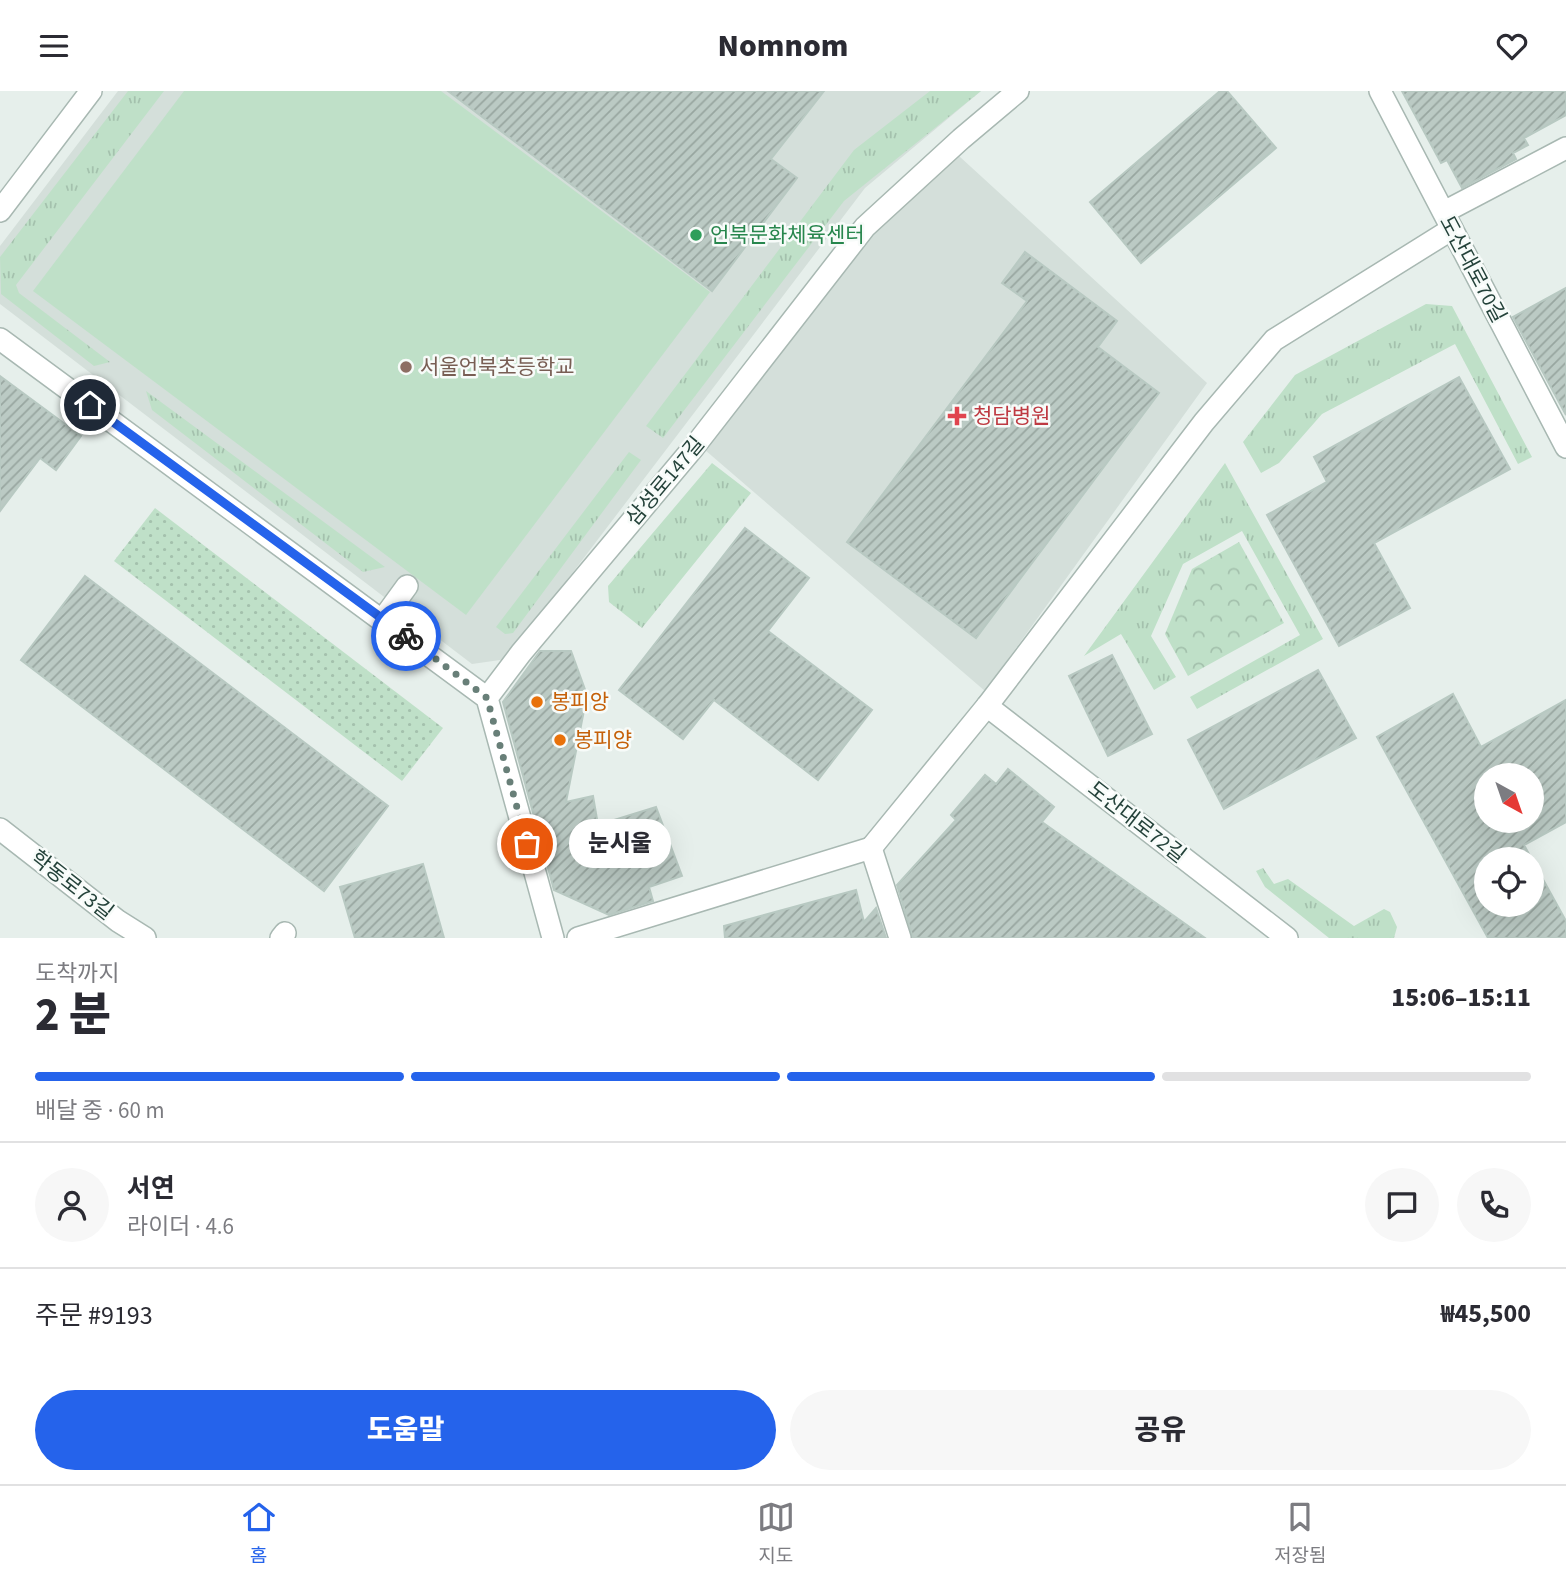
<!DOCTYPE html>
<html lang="ko">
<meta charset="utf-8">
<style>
:root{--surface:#fff;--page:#f7f7f7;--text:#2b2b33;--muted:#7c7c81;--line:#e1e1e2;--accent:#2563eb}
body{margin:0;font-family:"Source Sans 3","Noto Sans KR",sans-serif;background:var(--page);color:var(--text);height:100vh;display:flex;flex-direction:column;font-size:26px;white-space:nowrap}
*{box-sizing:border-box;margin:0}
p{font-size:23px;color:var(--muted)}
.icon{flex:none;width:38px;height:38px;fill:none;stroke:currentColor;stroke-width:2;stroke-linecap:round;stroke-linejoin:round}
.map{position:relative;height:847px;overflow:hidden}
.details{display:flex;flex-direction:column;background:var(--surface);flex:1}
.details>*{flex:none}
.needle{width:46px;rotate:140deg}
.fabs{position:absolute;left:1474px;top:672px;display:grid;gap:14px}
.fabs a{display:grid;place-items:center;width:70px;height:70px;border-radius:50%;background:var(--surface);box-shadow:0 7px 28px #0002;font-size:35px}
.pin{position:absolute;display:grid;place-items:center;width:60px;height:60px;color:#fff;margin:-30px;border:4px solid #fff;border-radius:50%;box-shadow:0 2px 7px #0007}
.courier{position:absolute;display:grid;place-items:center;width:70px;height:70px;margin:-35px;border:5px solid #2563eb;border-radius:50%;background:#fff;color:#222;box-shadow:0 2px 9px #0007}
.bubble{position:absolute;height:49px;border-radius:24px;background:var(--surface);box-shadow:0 7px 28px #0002;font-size:23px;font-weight:800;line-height:49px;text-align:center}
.head em{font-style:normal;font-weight:800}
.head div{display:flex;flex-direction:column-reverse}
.head{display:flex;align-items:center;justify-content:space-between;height:119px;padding:0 35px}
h1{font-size:46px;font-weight:800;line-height:52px}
.bar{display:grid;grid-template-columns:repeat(4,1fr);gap:10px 7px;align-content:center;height:84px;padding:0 35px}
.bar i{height:9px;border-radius:5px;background:var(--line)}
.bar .selected{background:var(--accent)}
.bar p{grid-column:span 4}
.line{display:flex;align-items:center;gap:18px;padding:0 35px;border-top:2px solid var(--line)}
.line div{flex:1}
.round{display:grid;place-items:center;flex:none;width:74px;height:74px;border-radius:37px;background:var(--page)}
.primary-button{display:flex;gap:14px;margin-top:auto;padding:14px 35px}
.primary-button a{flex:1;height:80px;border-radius:42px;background:var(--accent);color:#fff;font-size:28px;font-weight:800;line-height:80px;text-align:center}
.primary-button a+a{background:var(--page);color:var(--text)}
header{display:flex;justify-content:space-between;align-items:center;height:91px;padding:0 35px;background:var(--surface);font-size:32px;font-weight:800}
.tab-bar{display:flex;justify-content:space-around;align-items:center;height:98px;border-top:2px solid var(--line);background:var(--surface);font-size:19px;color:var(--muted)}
.tab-bar a{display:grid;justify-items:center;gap:4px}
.tab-bar .selected{color:var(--accent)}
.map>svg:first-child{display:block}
.built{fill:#d4dfda}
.grass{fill:url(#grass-tufts)}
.park{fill:url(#park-crowns)}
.garden{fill:url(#garden-dots)}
.pitch{fill:#bfe0c8}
.building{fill:url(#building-hatch);stroke:#b8c9c2;stroke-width:2;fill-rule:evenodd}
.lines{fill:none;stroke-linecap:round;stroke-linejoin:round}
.service-casing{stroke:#a8b8b2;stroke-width:24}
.minor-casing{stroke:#a8b8b2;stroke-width:24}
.service{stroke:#fff;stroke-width:21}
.minor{stroke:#fff;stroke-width:21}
.done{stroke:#687f78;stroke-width:7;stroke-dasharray:0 12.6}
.route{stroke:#2563eb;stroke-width:9}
.leisure-dot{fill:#2e9e5b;stroke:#f7fbf9;stroke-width:2.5}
.education-dot{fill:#8d6e63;stroke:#f7fbf9;stroke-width:2.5}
.health-dot{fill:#e0444e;stroke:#f7fbf9;stroke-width:2.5}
.food-dot{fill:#e8710a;stroke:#f7fbf9;stroke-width:2.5}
.labels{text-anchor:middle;stroke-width:5;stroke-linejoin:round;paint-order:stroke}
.leisure-label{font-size:21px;fill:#27864d;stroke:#f7fbf9;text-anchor:start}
.street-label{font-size:21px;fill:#24423a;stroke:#f7fbf9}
.education-label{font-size:21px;fill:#785e54;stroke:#f7fbf9;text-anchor:start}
.health-label{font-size:21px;fill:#be3a42;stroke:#f7fbf9;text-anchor:start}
.food-label{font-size:21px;fill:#c56008;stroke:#f7fbf9;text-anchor:start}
</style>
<header><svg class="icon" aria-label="menu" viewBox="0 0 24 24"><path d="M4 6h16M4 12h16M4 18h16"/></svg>Nomnom<svg class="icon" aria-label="heart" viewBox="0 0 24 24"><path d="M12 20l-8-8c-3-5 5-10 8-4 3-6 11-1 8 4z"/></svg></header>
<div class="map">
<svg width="1566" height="847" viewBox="0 0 1566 847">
<defs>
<pattern id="grass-tufts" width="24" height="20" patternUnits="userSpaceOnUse" patternTransform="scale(1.75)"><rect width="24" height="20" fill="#bfe0c8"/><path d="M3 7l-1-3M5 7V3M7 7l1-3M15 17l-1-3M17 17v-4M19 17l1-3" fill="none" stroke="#a4c1ad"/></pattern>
<pattern id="park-crowns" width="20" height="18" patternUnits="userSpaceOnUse" patternTransform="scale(1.75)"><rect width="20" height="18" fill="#bfe0c8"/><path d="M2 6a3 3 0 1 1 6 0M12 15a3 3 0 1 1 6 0" fill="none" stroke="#a4c1ad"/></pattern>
<pattern id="garden-dots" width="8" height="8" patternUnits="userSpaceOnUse" patternTransform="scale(1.75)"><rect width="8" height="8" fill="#bfe0c8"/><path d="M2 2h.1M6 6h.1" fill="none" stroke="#a4c1ad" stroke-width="1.8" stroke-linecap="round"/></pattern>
<pattern id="building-hatch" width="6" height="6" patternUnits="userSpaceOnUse" patternTransform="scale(1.75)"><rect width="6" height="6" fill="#bbcac4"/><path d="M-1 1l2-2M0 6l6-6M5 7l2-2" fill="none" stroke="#98a6a0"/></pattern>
</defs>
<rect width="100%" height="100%" fill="#e6efeb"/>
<path class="built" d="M118,0H981L865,97L507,568L472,573L0,213V155Z
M959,65L1207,292L985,600L705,359L870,141Z"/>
<path class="grass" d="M128,0H164L16,194L19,202L110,271L94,275L1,203L0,166Z
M930,0H981L844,110L663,347L646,335L854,59Z
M1426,213L1452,215L1532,366L1518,373L1455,253L1322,323L1279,372L1261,382L1243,351L1295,284Z
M146,300L385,476L363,481L152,319Z
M629,361L641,369L513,542L505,543L496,536Z
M712,372L751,402L642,537L609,511L608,495Z
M1225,372L1323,548L1197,618L1190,606L1300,544L1242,440L1183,473L1151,545L1176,586L1154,599L1121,543L1084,565Z
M1263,777L1274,793L1288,788L1354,835L1384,818L1390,821L1397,836L1394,847H1329L1265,796L1256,780Z"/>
<path class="park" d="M1239,451L1284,532L1188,585L1165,543L1192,478Z"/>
<path class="garden" d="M155,417L443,637L402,690L114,470Z"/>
<path class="pitch" d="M184,0H441L710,201L466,524L33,200Z"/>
<path class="building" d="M448,0H824L771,68L797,87L712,200Z
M1220,0H1227L1276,57L1141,172L1090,111Z
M1402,0H1566V24L1524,47L1528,54L1513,62L1516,68L1462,97L1447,69L1441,72Z
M1025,161L1117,230L1098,256L1159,302L976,547L847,451L1027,210L1002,192Z
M1566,197V324L1513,226Z
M0,285L81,345L56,379L40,367L0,420Z
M1459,286L1510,378L1374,452L1410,517L1339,555L1267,424L1327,391L1314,366Z
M745,437L809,487L768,540L872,619L818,689L714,609L683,648L619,599Z
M85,485L388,715L324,800L21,569Z
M540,560H571L587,604L566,711L593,705L598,734L656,716L682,785L649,796L653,810L609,824L554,799L503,611Z
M1112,564L1152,643L1108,665L1069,585Z
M1318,579L1356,647L1224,718L1188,649Z
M1453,603L1481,656L1566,609V731L1524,754L1566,830V847H1488L1377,646ZM1486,684H1531V730H1486ZM1486,768H1531V814H1486Z
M1008,678L1054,716L1042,731L1205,847H913L897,794L956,729L951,724L985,684L996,693Z
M423,773L444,847H355L340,796Z
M856,799L864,831L876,817L886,847H725L724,835Z"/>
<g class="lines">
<defs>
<path id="service" d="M383,528L407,495
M871,757L987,615L1204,331L1274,249L1452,138
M281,847L285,842"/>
<path id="minor" d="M1380,0L1566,356
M0,120L91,0
M1444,121L1566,57
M0,248L487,607
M487,607L521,562L694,356L865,136L961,48L1018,0
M487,607L553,847
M987,615L1287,847
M0,738L118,830L145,847
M578,847L871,757L900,847"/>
</defs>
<use href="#service" class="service-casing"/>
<use href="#minor" class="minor-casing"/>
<use href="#service" class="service"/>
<use href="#minor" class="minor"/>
</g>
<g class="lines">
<path class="done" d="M406,545L487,607L527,753"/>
<path class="route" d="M90,314L406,545"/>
</g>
<circle class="leisure-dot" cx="696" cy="144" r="7"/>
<circle class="education-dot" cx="406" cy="276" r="7"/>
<path class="health-dot" d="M953.5 314.5h7v7h7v7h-7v7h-7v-7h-7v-7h7z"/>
<g class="food-dot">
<circle cx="537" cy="611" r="7"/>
<circle cx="560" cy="649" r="7"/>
</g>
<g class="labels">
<g class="leisure-label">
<text x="710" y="151">언북문화체육센터</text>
</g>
<g class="street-label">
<text transform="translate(1473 178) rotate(62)" y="7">도산대로70길</text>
<text transform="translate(665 390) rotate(-50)" y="7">삼성로147길</text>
<text transform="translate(1137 731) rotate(38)" y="7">도산대로72길</text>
<text transform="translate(72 794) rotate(38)" y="7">학동로73길</text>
</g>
<g class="education-label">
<text x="420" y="283">서울언북초등학교</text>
</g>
<g class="health-label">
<text x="973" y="332">청담병원</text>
</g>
<g class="food-label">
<text x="551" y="618">봉피앙</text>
<text x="574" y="656">봉피양</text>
</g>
</g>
</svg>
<div class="fabs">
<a><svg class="needle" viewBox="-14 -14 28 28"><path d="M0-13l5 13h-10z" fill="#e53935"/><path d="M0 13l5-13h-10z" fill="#7c7c81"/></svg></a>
<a><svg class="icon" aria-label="locate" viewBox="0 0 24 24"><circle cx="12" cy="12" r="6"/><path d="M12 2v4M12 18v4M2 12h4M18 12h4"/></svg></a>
</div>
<div class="pin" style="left:527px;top:753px;background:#ea580c"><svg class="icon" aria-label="bag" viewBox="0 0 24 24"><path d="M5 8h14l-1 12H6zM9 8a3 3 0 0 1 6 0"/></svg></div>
<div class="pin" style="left:90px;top:314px;background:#1f2937"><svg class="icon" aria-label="home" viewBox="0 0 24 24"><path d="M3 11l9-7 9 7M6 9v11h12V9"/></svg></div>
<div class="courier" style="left:406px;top:545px"><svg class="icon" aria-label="bike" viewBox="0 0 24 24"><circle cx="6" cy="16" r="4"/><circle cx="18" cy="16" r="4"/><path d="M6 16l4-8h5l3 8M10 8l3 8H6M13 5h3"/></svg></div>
<div class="bubble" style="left:569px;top:728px;width:102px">눈시울</div>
</div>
<section class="details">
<div class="head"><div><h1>2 분</h1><p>도착까지</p></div><em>15:06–15:11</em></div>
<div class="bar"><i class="selected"></i><i class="selected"></i><i class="selected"></i><i></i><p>배달 중 · 60 m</p></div>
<div class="line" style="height:126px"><a class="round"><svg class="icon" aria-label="person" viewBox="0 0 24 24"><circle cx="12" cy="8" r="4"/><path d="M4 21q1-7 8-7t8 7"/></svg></a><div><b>서연</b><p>라이더 · 4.6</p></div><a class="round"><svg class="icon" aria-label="chat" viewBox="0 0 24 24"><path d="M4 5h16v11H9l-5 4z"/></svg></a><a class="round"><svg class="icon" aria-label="phone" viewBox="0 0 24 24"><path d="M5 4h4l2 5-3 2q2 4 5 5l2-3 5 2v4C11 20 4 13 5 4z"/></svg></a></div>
<div class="line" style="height:91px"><div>주문 #9193</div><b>₩45,500</b></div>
<div class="primary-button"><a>도움말</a><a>공유</a></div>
</section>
<nav class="tab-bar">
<a class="selected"><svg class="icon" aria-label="home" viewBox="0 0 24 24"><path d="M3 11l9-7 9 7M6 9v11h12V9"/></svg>홈</a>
<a><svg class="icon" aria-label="map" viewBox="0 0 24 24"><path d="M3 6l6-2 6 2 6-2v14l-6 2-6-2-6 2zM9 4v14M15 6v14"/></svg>지도</a>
<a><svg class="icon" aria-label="saved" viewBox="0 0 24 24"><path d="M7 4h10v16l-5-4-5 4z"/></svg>저장됨</a>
</nav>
